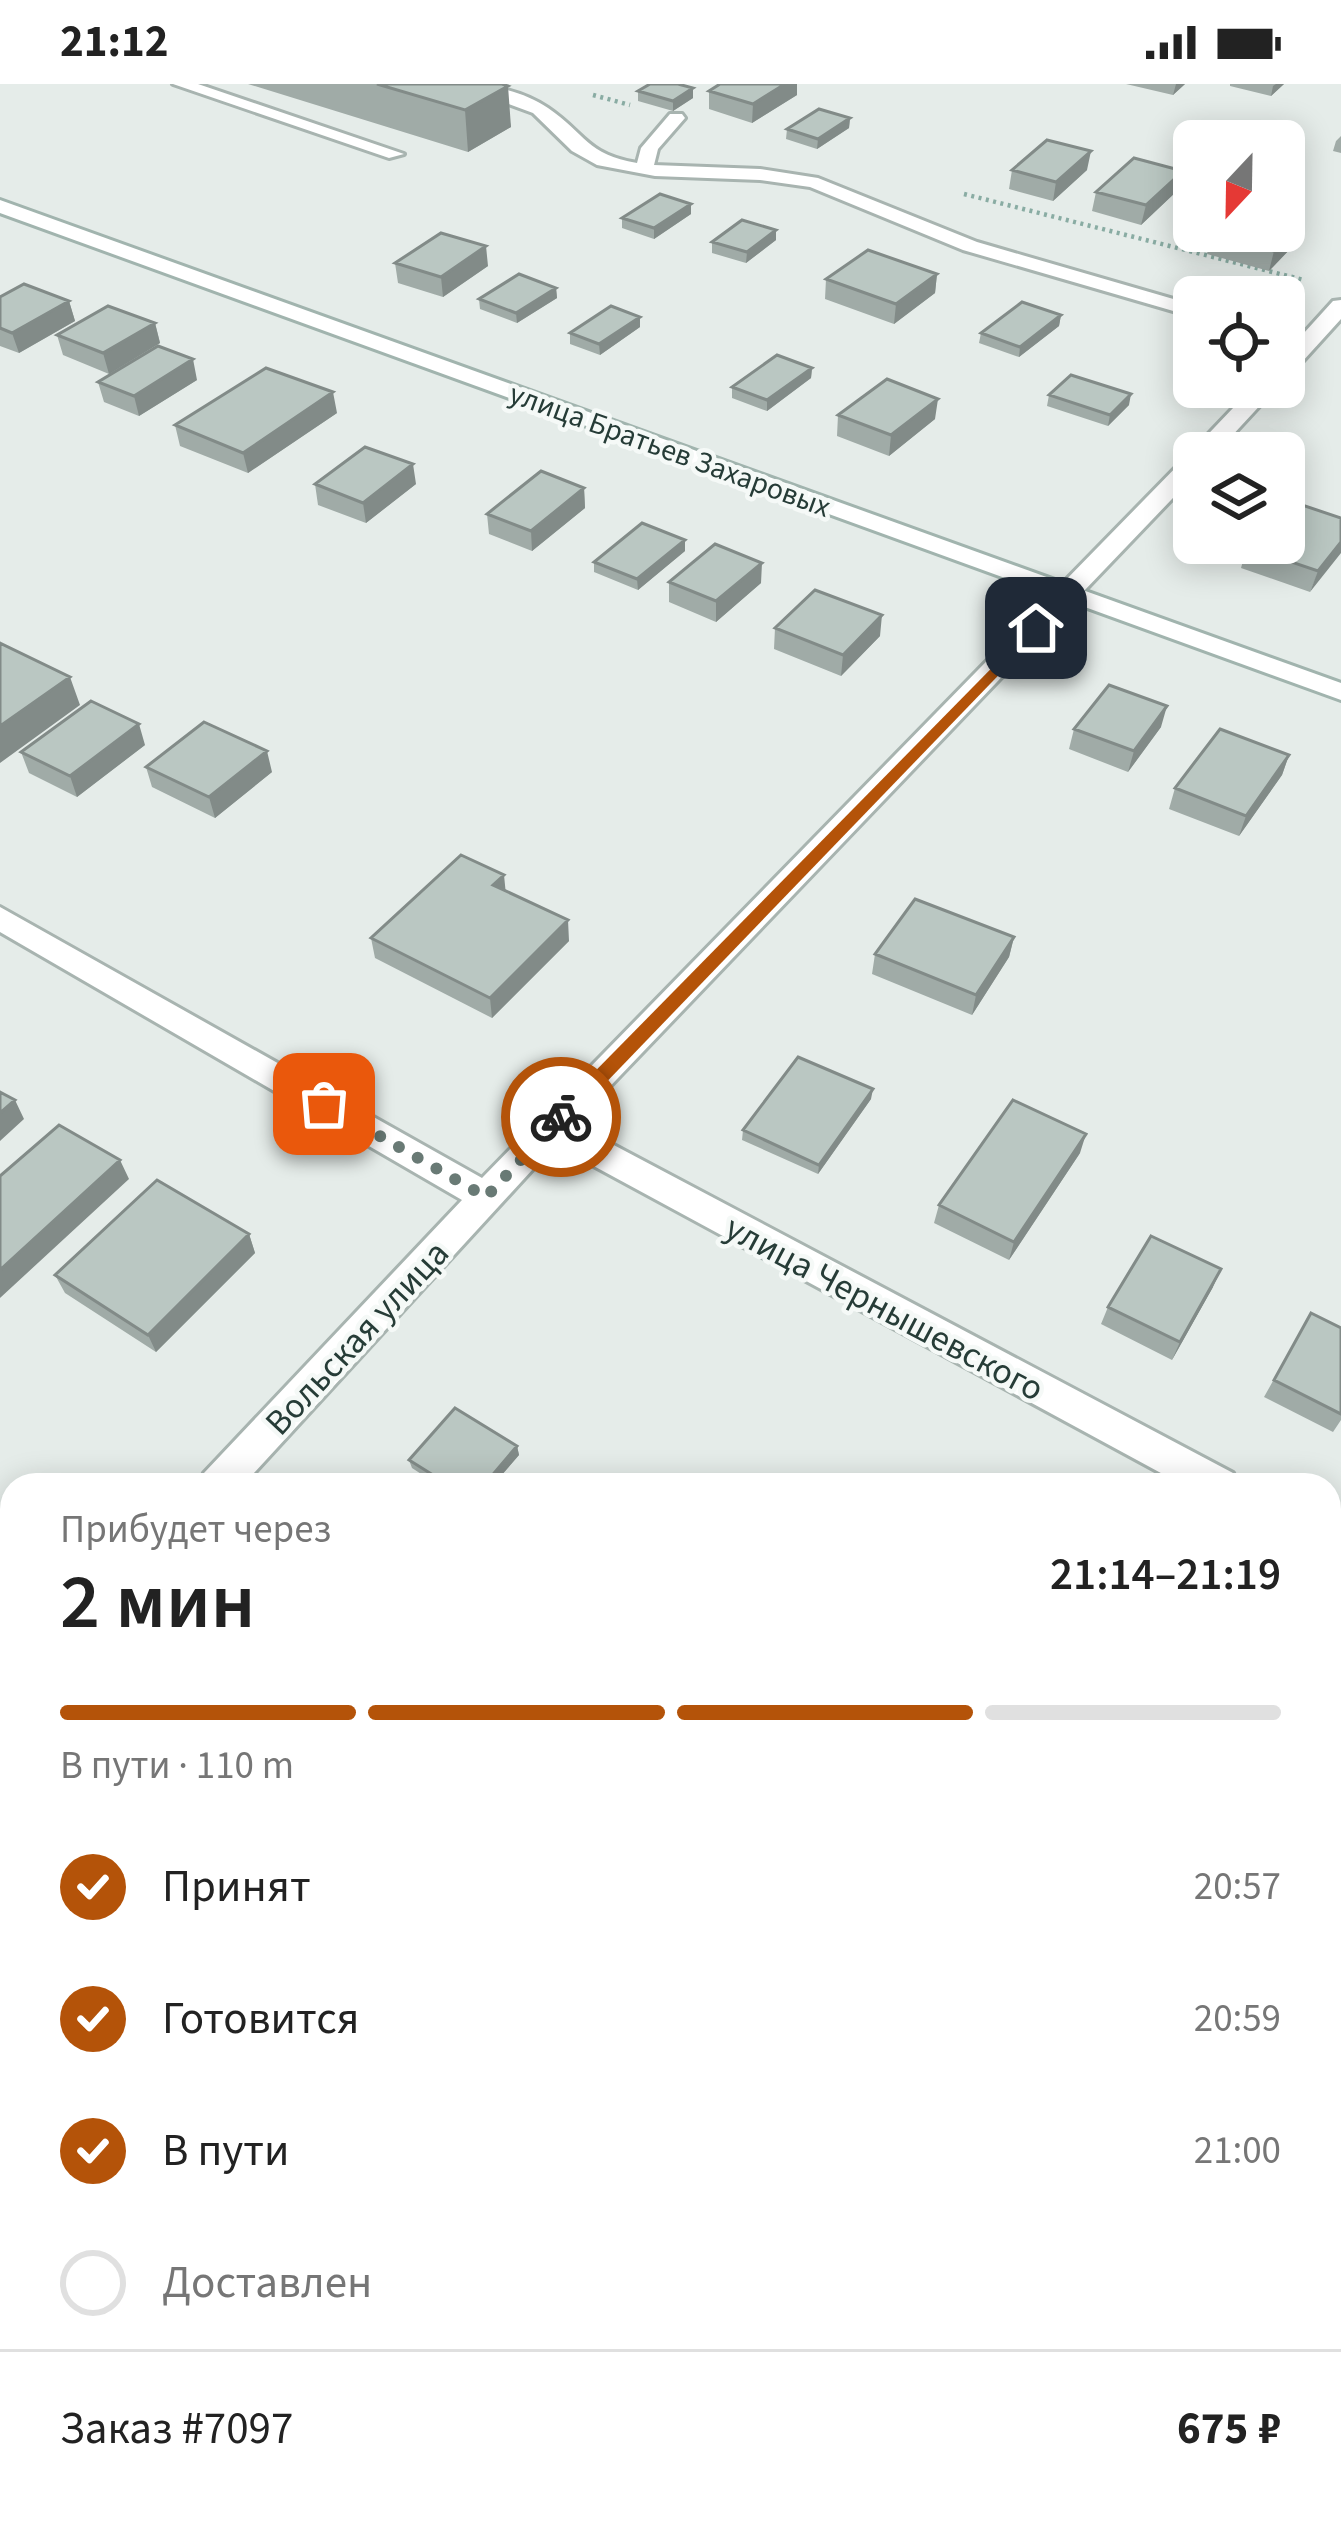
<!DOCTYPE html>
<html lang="ru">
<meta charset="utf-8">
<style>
:root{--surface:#fff;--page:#f6f6f6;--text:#222;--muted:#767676;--line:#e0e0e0;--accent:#b45309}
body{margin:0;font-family:"Source Sans 3",sans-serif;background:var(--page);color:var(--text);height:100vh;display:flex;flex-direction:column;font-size:45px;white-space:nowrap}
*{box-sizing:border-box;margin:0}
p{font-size:39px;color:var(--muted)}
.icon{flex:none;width:66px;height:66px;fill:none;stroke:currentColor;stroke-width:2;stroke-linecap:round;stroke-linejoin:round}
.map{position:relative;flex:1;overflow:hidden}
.sheet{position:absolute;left:0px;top:1389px;width:1341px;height:1059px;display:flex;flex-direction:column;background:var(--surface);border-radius:36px 36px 0 0;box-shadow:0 6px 30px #0003}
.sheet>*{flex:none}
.needle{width:78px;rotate:202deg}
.tools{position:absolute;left:1173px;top:36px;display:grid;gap:24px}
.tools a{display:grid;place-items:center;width:132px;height:132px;border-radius:18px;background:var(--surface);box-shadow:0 6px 30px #0003;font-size:60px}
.pin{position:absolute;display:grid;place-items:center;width:102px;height:102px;color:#fff;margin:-51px;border-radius:24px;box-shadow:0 6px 18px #0006}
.courier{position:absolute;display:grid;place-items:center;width:120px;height:120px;margin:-60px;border:9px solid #b45309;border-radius:50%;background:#fff;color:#222;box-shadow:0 3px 15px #0007}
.overview em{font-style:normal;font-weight:600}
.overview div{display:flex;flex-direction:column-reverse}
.overview{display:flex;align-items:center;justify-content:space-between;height:204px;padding:0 60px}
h1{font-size:78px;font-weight:600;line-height:90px}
.bar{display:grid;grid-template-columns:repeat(4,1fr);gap:18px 12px;align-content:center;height:144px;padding:0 60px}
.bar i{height:15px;border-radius:9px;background:var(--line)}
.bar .on{background:var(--accent)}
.bar p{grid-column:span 4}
.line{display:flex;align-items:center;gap:30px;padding:0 60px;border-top:3px solid var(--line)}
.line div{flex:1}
ol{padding:0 60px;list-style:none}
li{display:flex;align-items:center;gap:36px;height:132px}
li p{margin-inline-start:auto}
li .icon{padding:12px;border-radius:50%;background:var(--accent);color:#fff;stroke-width:4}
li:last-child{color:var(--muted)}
li i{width:66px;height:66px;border:6px solid var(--line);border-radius:50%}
.status{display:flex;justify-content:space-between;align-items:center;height:84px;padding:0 60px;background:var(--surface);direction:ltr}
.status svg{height:33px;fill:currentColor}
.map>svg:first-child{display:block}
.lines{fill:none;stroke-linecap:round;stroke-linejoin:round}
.service-casing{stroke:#a8b4b0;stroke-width:6}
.minor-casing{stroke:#a8b4b0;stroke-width:6}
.secondary-casing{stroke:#a1b4ae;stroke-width:6}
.path{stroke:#89aca3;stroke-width:4.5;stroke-dasharray:3 4.5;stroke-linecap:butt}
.service{fill:#fff;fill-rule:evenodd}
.minor{fill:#fff;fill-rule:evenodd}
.secondary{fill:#fff;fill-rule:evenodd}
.wall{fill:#a0aba7}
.shaded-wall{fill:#828b88}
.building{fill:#bac7c2;stroke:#828b88;stroke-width:3}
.route{fill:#b45309}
.done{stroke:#697a75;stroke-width:12;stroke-dasharray:0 21.6}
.labels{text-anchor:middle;stroke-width:9;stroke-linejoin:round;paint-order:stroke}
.far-street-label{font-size:30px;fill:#263c37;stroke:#f5f9f7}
.street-label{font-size:36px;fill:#263c37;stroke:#f5f9f7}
</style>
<div class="status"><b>21:12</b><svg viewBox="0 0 49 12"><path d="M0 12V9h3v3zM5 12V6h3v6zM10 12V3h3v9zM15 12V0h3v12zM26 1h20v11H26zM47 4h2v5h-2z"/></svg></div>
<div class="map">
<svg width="1341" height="2447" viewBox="0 0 1341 2447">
<rect width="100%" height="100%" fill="#e5ece9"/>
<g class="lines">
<defs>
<path id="service" d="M173,0H198L404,70L389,74Z
M454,0C486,0 520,5 548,24C585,49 587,71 637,79L641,64L670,30H682L685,34L658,65L654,81L760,85L818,94L977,158L1194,221V233L963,166L810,103L760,96L655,92L597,81L572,67L533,29Z
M1284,248L1314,257L1317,261L1307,267L1284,260Z"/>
<path id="minor" d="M1341,216V235L1292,289L1284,291V271L1333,217Z
M1253,303H1277L1216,369H1194V392L574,1040L1233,1389L1238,1401H1183L555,1061L243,1401H199L204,1389L462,1116L0,848V823L482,1094L1186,373L1193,371L1195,364Z
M1329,1441L1341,1446V1484L1329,1479Z
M12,1602V1651L0,1655V1607Z"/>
<path id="secondary" d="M0,116L1341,599V616L0,129Z"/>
</defs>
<use href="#service" class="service-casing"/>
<use href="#minor" class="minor-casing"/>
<use href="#secondary" class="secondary-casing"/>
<path class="path" d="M593,11L630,21
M964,110L1304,196"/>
<use href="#service" class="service"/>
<use href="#minor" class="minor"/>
<use href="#secondary" class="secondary"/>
</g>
<path class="wall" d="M248,0H502L511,43L468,68Z
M720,0H797V11L752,39L709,25V7Z
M1126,0H1185L1173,11Z
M1230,0H1284L1271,12L1230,2Z
M693,4V14L673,27L638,17V7Z
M850,34L849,44L817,65L786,55L787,45Z
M1341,52V69L1333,67L1336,57Z
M1012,86H1087L1053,117L1009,105Z
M1183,87L1178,106L1141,141L1092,127L1096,108Z
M691,120V130L654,155L622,144V134Z
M1298,143L1292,163L1269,187L1207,170L1212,150Z
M776,146V156L746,179L712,169V158Z
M395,179L488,182L443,213L398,199Z
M937,190L935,209L894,240L825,215L826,195Z
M556,204L557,214L517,239L480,225L479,215Z
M0,213L69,217L75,237L19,269L0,262Z
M1061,231L1059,242L1019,273L979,259L981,249Z
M155,239L160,259L109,290L63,271L57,251Z
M640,243L600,271L570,260V249Z
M812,284L811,294L767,327L732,314V303Z
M197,296L139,332L104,318L98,298Z
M1049,311L1129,321L1108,342L1047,322Z
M337,329L248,389L180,362L175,341Z
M838,331L935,335L889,372L837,352Z
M315,400H416L366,439L318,421Z
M584,404L585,424L532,467L489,450L487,430Z
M1341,434L1310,508L1241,484L1247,463Z
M685,467L638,506L594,488V478Z
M669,498L761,499L716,538L669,518Z
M775,544L880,552L841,592L774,565Z
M1161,643L1128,688L1069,665L1074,645Z
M145,661L77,713L29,689L21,668Z
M1289,671L1282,691L1239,752L1169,725L1175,704Z
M146,683L272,688L215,734L152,703Z
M505,806L569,857L492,934L375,874L371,854Z
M1014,853L1009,873L972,931L872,890L875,870Z
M871,1015L818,1090L742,1056L743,1046Z
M1080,1069L1009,1176L934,1139L939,1121Z
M249,1150L255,1169L156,1268L65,1209L55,1191Z
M1213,1203L1172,1276L1101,1240L1108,1223Z
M1311,1229L1341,1244V1336L1333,1348L1264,1313Z
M517,1362L519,1371L493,1401H438L412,1384L409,1376Z
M1341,1831V2039L1329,2031V1843L1331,1838Z"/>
<path class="shaded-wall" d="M785,0H797V11L752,39L753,20Z
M1176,0H1185L1173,11Z
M1276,0H1284L1271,12L1273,2Z
M508,2L511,43L468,68L465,26Z
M693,4V14L673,27V17Z
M850,34L849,44L817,65L818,55Z
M1091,67L1087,86L1053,117L1056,98Z
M1183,87L1178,106L1141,141L1146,121Z
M691,120V130L654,155V144Z
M1298,143L1292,163L1269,187L1274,167Z
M776,146V156L746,179L747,168Z
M486,162L488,182L443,213L441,193Z
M937,190L935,209L894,240L896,220Z
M556,204L557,214L517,239L516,229Z
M69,217L75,237L19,269L12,249Z
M1061,231L1059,242L1019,273L1020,263Z
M640,233V243L600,271L599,260Z
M155,239L160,259L109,290L103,269Z
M193,275L197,296L139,332L134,312Z
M812,284L811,294L767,327V316Z
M333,308L337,329L248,389L243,369Z
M1131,310L1129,321L1108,342L1110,331Z
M938,315L935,335L889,372L891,351Z
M413,380L416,400L366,439L363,419Z
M584,404L585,424L532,467L531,447Z
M685,456V467L638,506L637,495Z
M1341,458V469L1310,508L1318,487Z
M762,479L761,499L716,538V517Z
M882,531L880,552L841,592L843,571Z
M70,593L80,621L0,679V642Z
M1167,622L1161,643L1128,688L1134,667Z
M139,640L145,661L77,713L70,692Z
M267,667L272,688L215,734L209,713Z
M1289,671L1282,691L1239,752L1246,732Z
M504,791L506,811L493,801Z
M568,836L569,857L492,934L490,914Z
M1014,853L1009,873L972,931L976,911Z
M873,1005L871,1015L818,1090L819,1081Z
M15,1016L24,1035L0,1057V1029Z
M1086,1050L1080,1069L1009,1176L1014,1158Z
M120,1076L129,1095L0,1214V1186Z
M249,1150L255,1169L156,1268L148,1251Z
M1221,1185L1213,1203L1172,1276L1180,1258Z
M517,1362L519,1371L493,1401H484Z
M33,2436H46L38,2447H25Z
M328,2436H337L330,2447H321Z"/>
<path class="building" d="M377,0H502L508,2L465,26Z
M650,0H678L693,4L673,17L638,7Z
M720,0H785L753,20L709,7Z
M819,25L850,34L818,55L787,45Z
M1047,56L1091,67L1056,98L1012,86Z
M1134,74L1183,87L1146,121L1096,108Z
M660,110L691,120L654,144L622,134Z
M742,136L776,146L747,168L712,158Z
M1284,139L1298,143L1274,167L1212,150L1215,147H1284Z
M441,149L486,162L441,193L395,179Z
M868,166L937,190L896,220L826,195Z
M519,190L556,204L516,229L479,215Z
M24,200L69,217L12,249L0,244V213Z
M1022,218L1061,231L1020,263L981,249Z
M108,222L155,239L103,269L57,251Z
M611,222L640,233L599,260L570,249Z
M158,262L193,275L134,312L98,298Z
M777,271L812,284L767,316L732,303Z
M266,284L333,308L243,369L175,341Z
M1071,291L1131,310L1110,331L1049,311Z
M887,295L938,315L891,351L838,331Z
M365,363L413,380L363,419L315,400Z
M541,387L584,404L531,447L487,430Z
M1287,416L1341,434V458L1318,487L1247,463L1251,459H1284V420Z
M642,439L685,456L637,495L594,478Z
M715,460L762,479L716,517L669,498Z
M815,506L882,531L843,571L775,544Z
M0,559L70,593L0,642Z
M1109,601L1167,622L1134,667L1074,645Z
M91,617L139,640L70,692L21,668Z
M204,638L267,667L209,713L146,683Z
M1220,645L1289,671L1246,732L1175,704Z
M461,771L504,791L493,801L568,836L490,914L371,854Z
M915,815L1014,853L976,911L875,870Z
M798,973L873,1005L819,1081L743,1046Z
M0,1008L15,1016L0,1029Z
M1013,1016L1086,1050L1014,1158L939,1121Z
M59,1041L120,1076L0,1186V1092Z
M157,1096L249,1150L148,1251L55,1191Z
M1151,1152L1221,1185L1180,1258L1108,1223Z
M1311,1229L1341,1244V1330L1274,1296Z
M455,1324L517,1362L484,1401H449L409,1376Z
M625,1394L635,1401H619Z
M1341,1836V2023L1329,2015V1863Z
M12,2274V2436H33L25,2447H0V2289Z
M142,2436H328L321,2447H134Z"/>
<path class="route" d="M1036,539L1041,547L568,1038H555V1028Z"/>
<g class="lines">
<path class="done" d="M324,1020L486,1113L561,1033"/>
</g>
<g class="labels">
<g class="far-street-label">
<text transform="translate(670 366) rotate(20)" y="10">улица Братьев Захаровых</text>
</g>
<g class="street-label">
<text transform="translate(885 1223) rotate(28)" y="13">улица Чернышевского</text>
<text transform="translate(356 1253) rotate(-47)" y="13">Вольская улица</text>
</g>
</g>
</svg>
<div class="tools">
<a><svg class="needle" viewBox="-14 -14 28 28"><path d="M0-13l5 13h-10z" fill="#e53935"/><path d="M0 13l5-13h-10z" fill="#767676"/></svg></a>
<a><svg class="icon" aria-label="locate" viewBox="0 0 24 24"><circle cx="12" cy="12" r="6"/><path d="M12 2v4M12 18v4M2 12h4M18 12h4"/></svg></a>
<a><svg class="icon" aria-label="layers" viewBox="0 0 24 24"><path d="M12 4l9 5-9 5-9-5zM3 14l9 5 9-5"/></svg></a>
</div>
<div class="pin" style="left:324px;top:1020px;background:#ea580c"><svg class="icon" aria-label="bag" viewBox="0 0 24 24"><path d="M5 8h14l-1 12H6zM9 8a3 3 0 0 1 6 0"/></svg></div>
<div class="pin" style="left:1036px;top:544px;background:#1f2937"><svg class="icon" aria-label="home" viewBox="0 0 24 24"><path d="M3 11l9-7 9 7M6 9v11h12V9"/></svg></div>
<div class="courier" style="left:561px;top:1033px"><svg class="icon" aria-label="bike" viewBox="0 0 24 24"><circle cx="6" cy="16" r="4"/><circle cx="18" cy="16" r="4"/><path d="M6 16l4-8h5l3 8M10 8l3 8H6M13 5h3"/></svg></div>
<section class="sheet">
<div class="overview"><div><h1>2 мин</h1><p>Прибудет через</p></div><em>21:14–21:19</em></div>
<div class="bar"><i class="on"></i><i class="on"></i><i class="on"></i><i></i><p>В пути · 110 m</p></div>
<ol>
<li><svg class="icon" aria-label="check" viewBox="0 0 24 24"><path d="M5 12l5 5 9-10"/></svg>Принят<p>20:57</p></li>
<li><svg class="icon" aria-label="check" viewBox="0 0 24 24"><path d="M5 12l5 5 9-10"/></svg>Готовится<p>20:59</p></li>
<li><svg class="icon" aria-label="check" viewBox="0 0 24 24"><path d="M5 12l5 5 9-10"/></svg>В пути<p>21:00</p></li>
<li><i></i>Доставлен</li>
</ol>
<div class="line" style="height:156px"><div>Заказ #7097</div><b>675 ₽</b></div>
</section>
</div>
